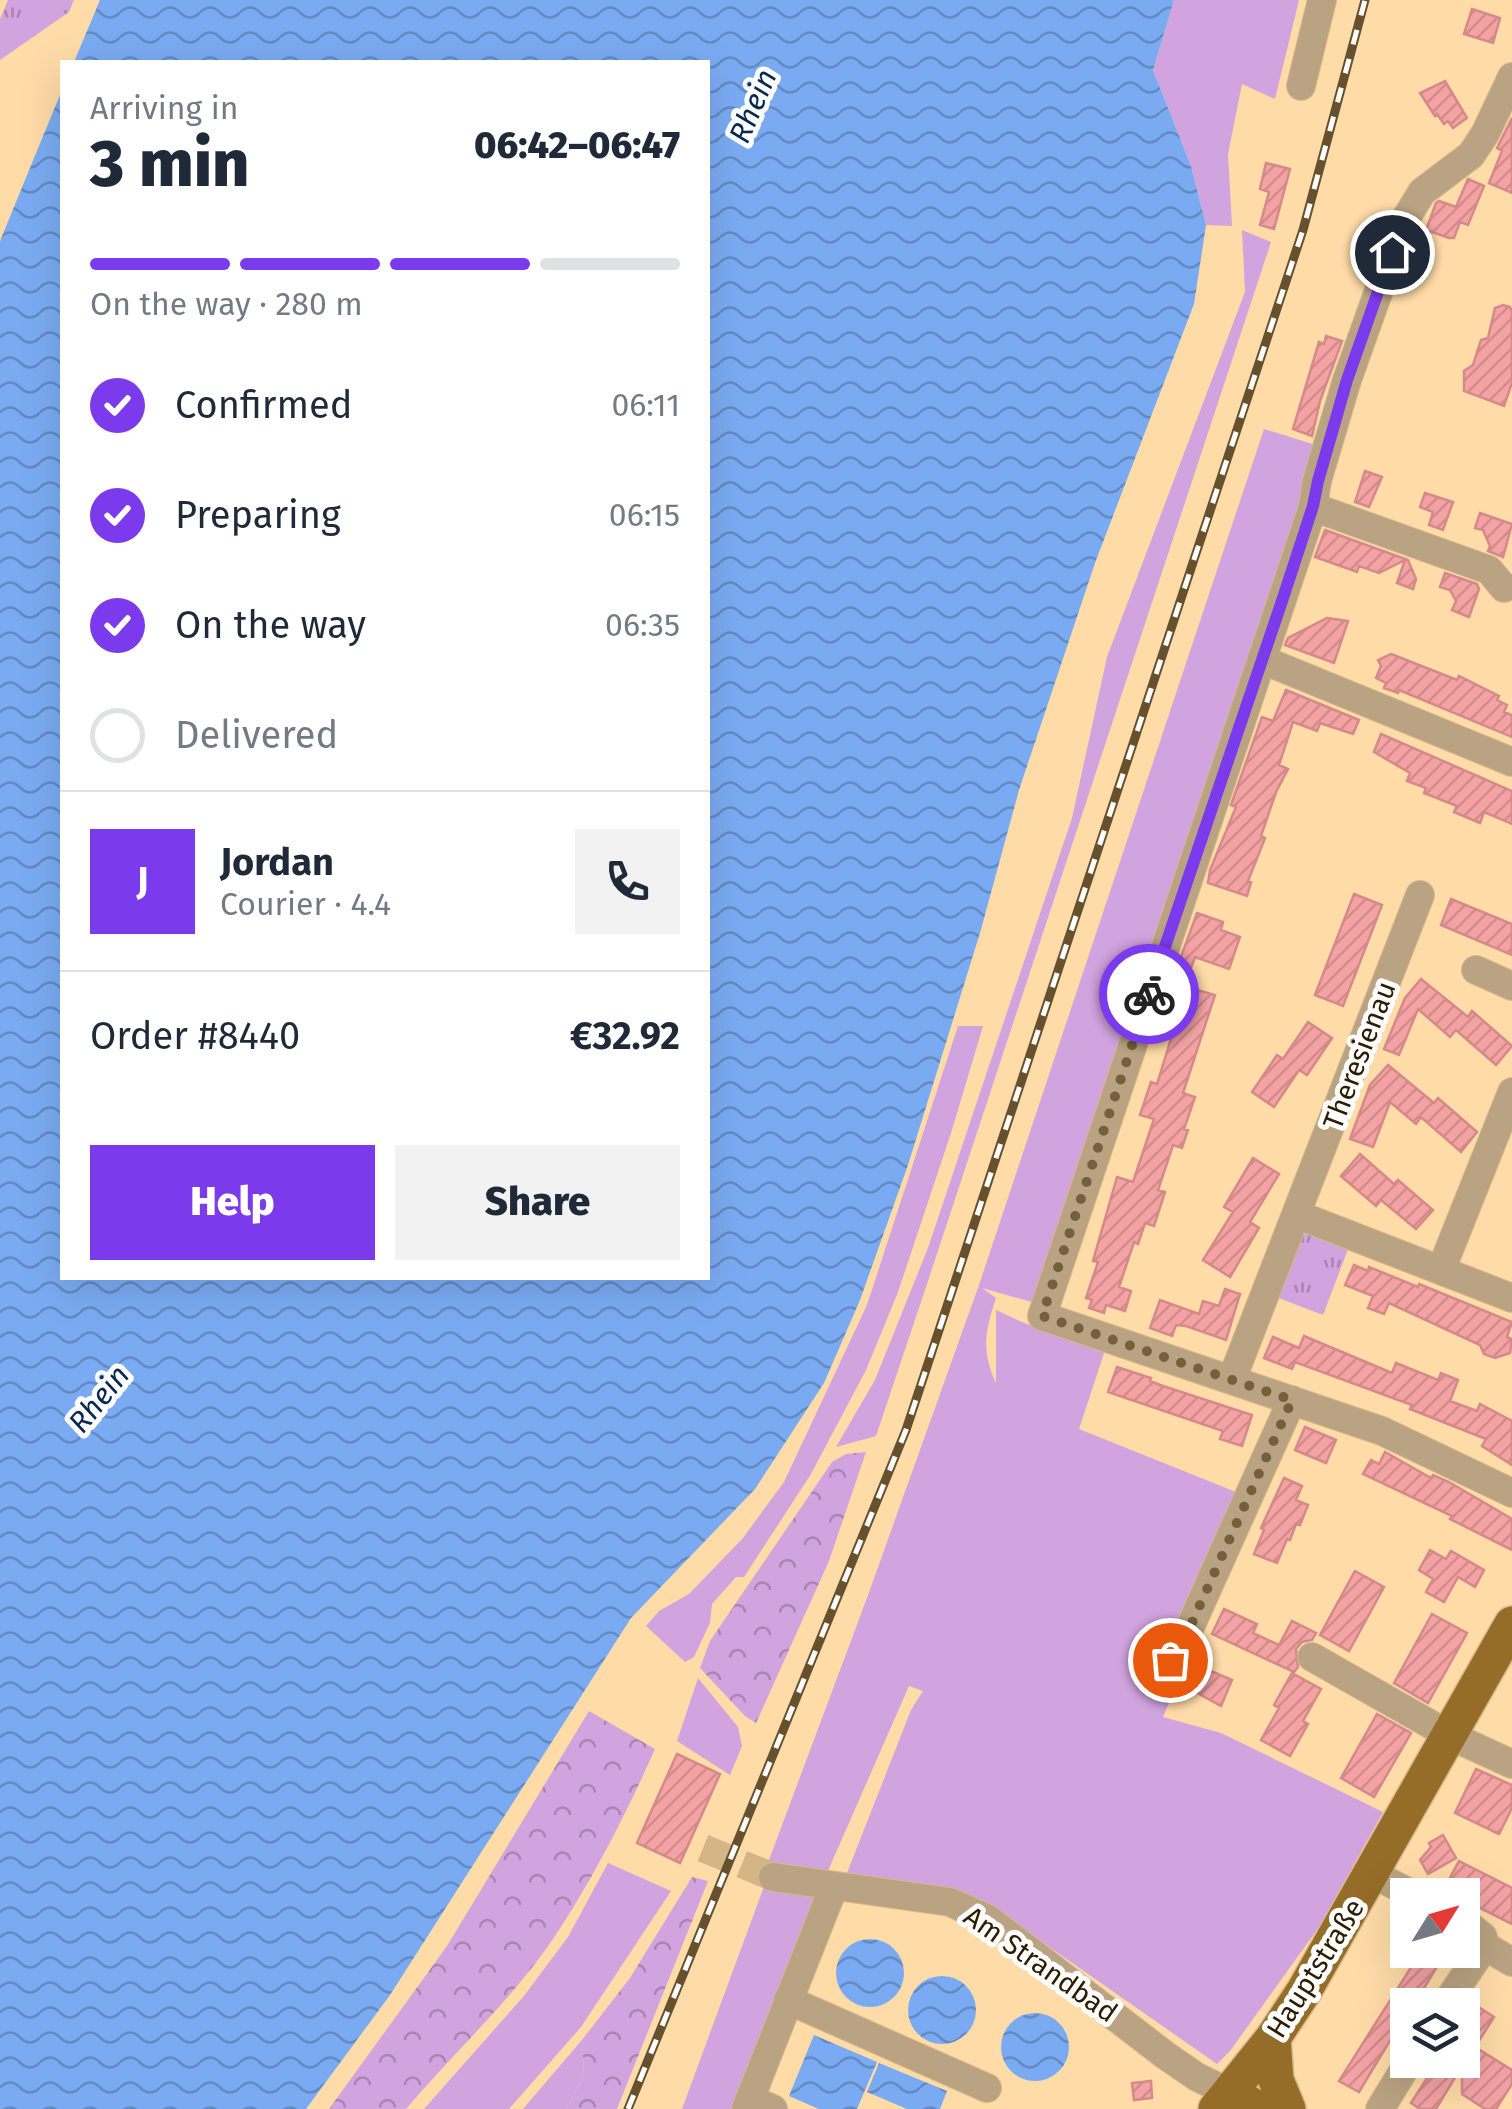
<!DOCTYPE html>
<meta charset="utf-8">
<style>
:root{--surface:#fff;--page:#f2f2f3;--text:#1f2937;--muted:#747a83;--line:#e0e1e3;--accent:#7c3aed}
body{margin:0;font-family:"Fira Sans",sans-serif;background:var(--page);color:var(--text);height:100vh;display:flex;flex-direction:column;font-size:38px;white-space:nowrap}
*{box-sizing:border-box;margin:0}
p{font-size:32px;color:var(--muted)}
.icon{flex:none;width:55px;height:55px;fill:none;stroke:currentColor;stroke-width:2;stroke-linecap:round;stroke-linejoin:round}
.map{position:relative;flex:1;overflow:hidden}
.details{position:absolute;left:60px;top:60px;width:650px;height:1220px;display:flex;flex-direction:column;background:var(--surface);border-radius:0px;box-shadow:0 10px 40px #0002}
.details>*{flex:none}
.needle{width:65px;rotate:53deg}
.tools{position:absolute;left:1390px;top:1878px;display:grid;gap:20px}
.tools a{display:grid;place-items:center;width:90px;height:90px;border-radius:0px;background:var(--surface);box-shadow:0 10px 40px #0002;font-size:50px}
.pin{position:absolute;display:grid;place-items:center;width:85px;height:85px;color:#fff;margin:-42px;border:5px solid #fff;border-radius:50%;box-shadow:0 2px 10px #0007}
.courier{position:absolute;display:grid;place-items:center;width:100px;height:100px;margin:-50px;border:8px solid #7c3aed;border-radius:50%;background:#fff;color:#222;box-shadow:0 2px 12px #0007}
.headline em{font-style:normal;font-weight:800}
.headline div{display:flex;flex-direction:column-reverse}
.headline{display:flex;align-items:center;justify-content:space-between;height:170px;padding:0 30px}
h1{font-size:65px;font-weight:800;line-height:75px}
.bar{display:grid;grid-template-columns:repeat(4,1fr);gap:15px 10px;align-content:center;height:120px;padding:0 30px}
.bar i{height:12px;border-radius:8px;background:var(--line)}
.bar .active{background:var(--accent)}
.bar p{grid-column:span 4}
.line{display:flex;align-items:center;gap:25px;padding:0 30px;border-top:2px solid var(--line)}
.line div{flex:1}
.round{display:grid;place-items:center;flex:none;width:105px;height:105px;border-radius:0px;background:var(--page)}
ol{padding:0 30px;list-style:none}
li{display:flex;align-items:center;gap:30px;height:110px}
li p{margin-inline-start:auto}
li .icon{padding:10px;border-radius:50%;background:var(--accent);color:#fff;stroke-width:4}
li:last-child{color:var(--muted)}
li i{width:55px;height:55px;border:5px solid var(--line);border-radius:50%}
.action{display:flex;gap:20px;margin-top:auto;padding:20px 30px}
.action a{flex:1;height:115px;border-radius:0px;background:var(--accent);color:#fff;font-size:40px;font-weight:800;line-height:115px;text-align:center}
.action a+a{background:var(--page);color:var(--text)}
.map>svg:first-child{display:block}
.grass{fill:#d1a3df}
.forest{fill:url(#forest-crowns)}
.park{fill:url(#park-tufts)}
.water{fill:url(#water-waves)}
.building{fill:url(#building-hatch);stroke:#d6888a;stroke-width:2.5}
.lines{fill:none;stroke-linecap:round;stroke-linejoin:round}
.minor-tunnel{stroke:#d4b586;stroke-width:28;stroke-dasharray:28 14;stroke-linecap:butt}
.minor-casing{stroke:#d8b989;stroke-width:30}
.major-casing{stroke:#d8b989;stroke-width:38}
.minor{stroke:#b9a382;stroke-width:28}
.major{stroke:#956d28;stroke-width:35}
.rail-casing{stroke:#66512f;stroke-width:9}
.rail{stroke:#fff;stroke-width:5;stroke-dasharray:15;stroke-linecap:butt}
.done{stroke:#765f3b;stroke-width:10;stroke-dasharray:0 18}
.route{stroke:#7c3aed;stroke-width:12}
.labels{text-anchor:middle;stroke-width:10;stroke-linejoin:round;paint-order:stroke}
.street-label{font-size:28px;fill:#2c1c01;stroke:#fff}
.water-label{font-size:30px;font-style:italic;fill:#082854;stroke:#fff}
</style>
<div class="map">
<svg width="1512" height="2109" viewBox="0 0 1512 2109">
<defs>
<pattern id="forest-crowns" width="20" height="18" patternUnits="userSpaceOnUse" patternTransform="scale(2.5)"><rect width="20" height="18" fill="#d1a3df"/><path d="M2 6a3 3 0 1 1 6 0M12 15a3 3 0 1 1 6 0" fill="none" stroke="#aa84b2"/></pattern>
<pattern id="park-tufts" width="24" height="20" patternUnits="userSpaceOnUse" patternTransform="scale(2.5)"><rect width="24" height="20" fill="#d1a3df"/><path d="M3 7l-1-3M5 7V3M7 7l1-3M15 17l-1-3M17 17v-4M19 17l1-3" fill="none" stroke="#aa84b2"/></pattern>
<pattern id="water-waves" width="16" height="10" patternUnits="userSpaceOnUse" patternTransform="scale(2.5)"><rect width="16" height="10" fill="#7aabf2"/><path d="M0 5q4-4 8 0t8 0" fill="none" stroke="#648ac2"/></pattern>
<pattern id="building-hatch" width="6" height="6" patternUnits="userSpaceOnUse" patternTransform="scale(2.5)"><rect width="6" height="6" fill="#f4a3a5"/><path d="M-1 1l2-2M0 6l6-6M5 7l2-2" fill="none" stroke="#d18c8c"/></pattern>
</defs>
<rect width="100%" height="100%" fill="#fedba7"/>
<path class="grass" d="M1174,0H1299L1275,99L1242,84L1228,154L1232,226L1206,225L1191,166L1153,70Z
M1242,230L1271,242L926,1287L876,1436L836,1447L875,1380L928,1248L1072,818L1107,657L1245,292Z
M1264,429L1319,446L1035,1303L982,1288L996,1298C985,1331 981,1351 996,1383V1310L1024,1323L1105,1350L1079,1429L1241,1494L1176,1642L1139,1666L1175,1688L1163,1717L1221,1733L1383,1812L1319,1927L1230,2051L1217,2064L982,1900L847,1873L911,1710L923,1691L909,1686L827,1873L766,1868L867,1598L979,1285Z
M958,1026H983L951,1133L898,1292L866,1370L811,1474L744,1577H736L712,1604L710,1623L694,1657L685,1662L646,1626L659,1611L689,1594L743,1538L784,1482L867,1305Z
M698,1678L738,1727L742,1746L730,1775L677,1741Z
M608,1863L671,1891L581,2027L509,2109H424L524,1996L568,1937Z
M766,1881L821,1890L734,2109H682Z
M582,2040L584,2075L566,2109H523Z"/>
<path class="forest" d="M866,1452L829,1561L756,1723L745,1716L700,1668L710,1641L832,1462L846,1454Z
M589,1711L655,1749C627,1812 595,1875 557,1933C515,1997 456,2050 406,2109H329L447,1946Z
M692,1877L708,1881L617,2109H566L584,2075L582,2040L630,1978Z"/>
<path class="park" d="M8,0H74L69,12L0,60V19Z
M1303,1231L1350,1244L1323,1315L1276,1297Z"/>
<path class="water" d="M100,0H1174L1153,70L1191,166L1206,225L1194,304L1095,563L1019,790L980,933L908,1165L860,1300L824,1383L755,1489L631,1618L390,1995L306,2109H0V241L62,90V1278H708V62H74Z
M836 1973a34 34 0 1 1 68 0a34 34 0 1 1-68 0Z
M908 2010a34 34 0 1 1 68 0a34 34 0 1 1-68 0Z
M1001 2047a34 34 0 1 1 68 0a34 34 0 1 1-68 0Z
M814,2035L877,2062L857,2109H819L789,2096Z
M879,2063L947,2091L940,2109H907L867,2092Z"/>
<path class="building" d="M1472,9L1500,18L1493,43L1464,34Z
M1445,81L1467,118L1453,128L1448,121L1444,124L1437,114L1435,116L1420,93Z
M1512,118V193L1489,183L1502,151L1497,148Z
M1266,163L1290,169L1274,229L1260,225L1269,192L1260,189Z
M1468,179L1484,186L1468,225L1460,222L1454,238H1449L1426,230L1436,203L1439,201L1456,207Z
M1503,305L1510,307L1512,312V383L1504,406L1464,391V371L1473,365L1481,340L1488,338L1495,308Z
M1326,336L1342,341L1320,401L1312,436L1293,429L1319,342L1324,344Z
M1365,471L1382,477L1369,507L1355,502Z
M1425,493L1453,502L1443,530L1429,525L1433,512L1420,507Z
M1480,513L1512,524L1503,557L1488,551L1490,546L1483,530L1475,528Z
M1325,530L1408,560L1416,579L1413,589L1397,583L1405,560L1379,573L1359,566L1357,572L1315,557Z
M1445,573L1477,584L1479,589L1469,617L1452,610L1456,601L1450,590L1440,587Z
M1327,618L1348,621L1334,663L1285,645L1288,638Z
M1391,654L1457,680L1459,676L1499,696L1497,700L1507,705L1504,712L1512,715V737L1399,690L1398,693L1384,688L1386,683L1376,678L1381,666L1378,660Z
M1286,690L1359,720L1353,734L1320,723L1317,731L1293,722L1279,765L1288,769L1276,792L1261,836L1265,838L1248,881L1251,882L1247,896L1208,883L1210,870L1236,807L1231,805L1262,717L1273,721Z
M1381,734L1512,791V824L1484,812L1480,823L1454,812L1457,806L1424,793L1426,788L1407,781L1410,773L1374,752Z
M1354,894L1382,905L1343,1006L1315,995Z
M1451,899L1512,924V955L1441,925Z
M1197,913L1223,922L1221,930L1240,937L1229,969L1195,957L1187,978L1175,973Z
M1421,979L1468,1017L1472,1011L1512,1046L1496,1065L1456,1030L1450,1037L1418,1009L1399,1055L1384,1049L1405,998Z
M1187,987L1215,995L1183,1093L1195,1097L1184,1129L1188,1130L1182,1148L1173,1145L1158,1190L1165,1192L1154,1226L1145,1223L1138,1244L1134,1242L1119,1287L1131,1291L1125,1311L1106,1305L1104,1313L1089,1308L1092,1300L1086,1298L1098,1262L1093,1261L1117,1177L1133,1182L1154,1119L1140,1115L1151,1082L1157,1084Z
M1308,1022L1332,1038L1307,1075L1299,1070L1274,1107L1252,1092L1277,1055L1283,1059Z
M1388,1065L1434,1103L1438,1098L1477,1132L1461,1152L1421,1117L1416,1124L1390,1102L1373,1147L1350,1139L1370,1085Z
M1360,1154L1394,1184L1398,1180L1433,1210L1416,1229L1381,1200L1376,1206L1341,1176Z
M1253,1158L1279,1174L1250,1222L1259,1228L1230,1277L1203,1260L1233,1212L1224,1207Z
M1354,1265L1368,1271L1369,1267L1418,1287L1419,1284L1512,1322L1507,1337L1512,1339L1510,1353L1495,1358L1484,1354L1480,1345L1389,1303L1384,1314L1368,1308L1373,1296L1345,1285Z
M1225,1289L1240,1294L1226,1340L1186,1326L1176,1325L1172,1336L1150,1328L1160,1300L1199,1314L1203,1301L1219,1306Z
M1304,1336L1392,1373L1396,1363L1438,1380L1441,1373L1458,1380L1450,1401L1477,1411L1480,1404L1512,1421V1465L1482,1446L1486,1439L1410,1409L1412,1405L1295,1362L1292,1369L1264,1358L1273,1337L1299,1348Z
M1117,1367L1151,1378L1150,1381L1160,1385L1252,1415L1242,1446L1220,1439L1223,1431L1108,1392Z
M1305,1427L1336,1440L1326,1463L1295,1450Z
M1385,1452L1431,1478L1433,1475L1449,1482L1512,1519V1550L1450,1519L1452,1516L1363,1474L1371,1460L1379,1464Z
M1284,1478L1302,1486L1296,1500L1308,1505L1300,1525L1296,1524L1290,1540L1287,1539L1277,1563L1254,1554L1264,1530L1261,1528Z
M1430,1550L1446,1559L1451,1551L1484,1570L1475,1587L1458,1577L1444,1602L1426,1592L1433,1579L1419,1570Z
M1355,1571L1384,1587L1349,1651L1320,1635Z
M1224,1609L1257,1624L1253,1633L1279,1645L1292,1621L1316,1633L1312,1640L1302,1642L1296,1649L1298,1667L1294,1672L1212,1634Z
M1432,1614L1467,1633L1428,1703L1394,1683Z
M1199,1666L1232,1680L1221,1706L1190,1689Z
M1292,1673L1321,1689L1303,1721L1308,1724L1290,1756L1261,1740L1279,1708L1274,1705Z
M1377,1714L1411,1733L1374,1797L1341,1778Z
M677,1754L720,1774L680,1863L637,1843Z
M1476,1769L1512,1785V1808L1499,1834L1455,1813Z
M1443,1835L1456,1858L1428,1874L1420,1860L1431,1847L1429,1843Z
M1459,1861L1512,1888V1924L1462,1899V1895L1444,1889Z
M1422,1950H1447L1414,2005H1408L1400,2024L1359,2092L1339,2081Z
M1474,2004L1494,2017L1475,2047L1512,2070V2084L1496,2109H1485L1462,2094V2022Z
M1436,2064L1456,2076L1436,2109H1420L1411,2103Z
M1151,2081L1152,2098L1134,2100L1132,2083Z"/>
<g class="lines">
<path class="minor-tunnel" d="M703,1848L773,1877"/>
<defs>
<path id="minor" d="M1512,77L1485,134L1471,155L1422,192L1403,223L1347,380L1317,481L1313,507L1042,1316L1382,1431L1512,1493
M1301,86L1322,0
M1313,507L1489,570L1504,588
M1263,660L1512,762
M1476,970L1512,986
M1298,1215L1512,1298
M1441,1270L1512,1092
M1232,1379L1420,895
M1312,1657L1451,1736L1512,1764
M1170,1660L1182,1645L1292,1400
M1373,1874L1414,1895
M773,1877L950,1902L988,1919L1165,2055L1197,2077L1230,2093
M1462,1920L1483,1937L1485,1946L1512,1962
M788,2000L987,2088
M1445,2005L1485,1946
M750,2099L773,2109
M746,2109L834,1886
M1380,2109L1410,2060"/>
<path id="major" d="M1273,2038L1276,2080L1288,2109
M1230,2093L1259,2109
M1216,2109L1273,2038L1304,1991L1512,1624"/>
</defs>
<use href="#minor" class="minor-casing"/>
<use href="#major" class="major-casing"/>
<use href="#minor" class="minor"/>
<use href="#major" class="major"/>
<defs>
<path id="rail" d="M628,2109L906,1430L1303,230L1365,0"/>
</defs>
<use href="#rail" class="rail-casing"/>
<use href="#rail" class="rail"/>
</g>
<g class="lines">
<path class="done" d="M1149,994L1042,1316L1292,1400L1182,1645L1170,1660"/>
<path class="route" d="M1149,994L1283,598L1313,506L1318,481L1347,380L1392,252"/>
</g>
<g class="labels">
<g class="street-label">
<text transform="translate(1359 1055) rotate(-69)" y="10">Theresienau</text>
<text transform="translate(1041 1964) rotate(35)" y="10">Am Strandbad</text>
<text transform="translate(1315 1968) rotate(-58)" y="10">Hauptstraße</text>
</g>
<g class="water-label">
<text transform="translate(753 106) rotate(-67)" y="10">Rhein</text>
<text transform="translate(99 1399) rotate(-51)" y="10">Rhein</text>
</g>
</g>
</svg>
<div class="tools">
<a><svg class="needle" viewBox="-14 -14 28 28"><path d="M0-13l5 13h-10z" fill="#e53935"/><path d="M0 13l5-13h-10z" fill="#747a83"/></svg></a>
<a><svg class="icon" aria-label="layers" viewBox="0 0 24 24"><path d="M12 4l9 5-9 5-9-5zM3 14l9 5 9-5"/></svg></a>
</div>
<div class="pin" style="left:1170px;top:1660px;background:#ea580c"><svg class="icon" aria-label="bag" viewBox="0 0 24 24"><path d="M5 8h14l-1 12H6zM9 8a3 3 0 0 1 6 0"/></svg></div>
<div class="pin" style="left:1392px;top:252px;background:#1f2937"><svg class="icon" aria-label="home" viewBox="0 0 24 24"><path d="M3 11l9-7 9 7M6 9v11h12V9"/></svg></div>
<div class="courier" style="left:1149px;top:994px"><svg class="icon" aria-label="bike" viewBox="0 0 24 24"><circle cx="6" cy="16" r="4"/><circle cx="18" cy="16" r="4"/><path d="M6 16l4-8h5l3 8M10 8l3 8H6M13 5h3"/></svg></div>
<section class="details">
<div class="headline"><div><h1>3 min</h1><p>Arriving in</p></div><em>06:42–06:47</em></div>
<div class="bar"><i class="active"></i><i class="active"></i><i class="active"></i><i></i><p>On the way · 280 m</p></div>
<ol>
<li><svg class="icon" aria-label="check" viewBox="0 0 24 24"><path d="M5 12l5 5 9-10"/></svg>Confirmed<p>06:11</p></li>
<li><svg class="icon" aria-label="check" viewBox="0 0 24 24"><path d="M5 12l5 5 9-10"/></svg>Preparing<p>06:15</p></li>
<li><svg class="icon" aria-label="check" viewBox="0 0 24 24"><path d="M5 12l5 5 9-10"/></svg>On the way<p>06:35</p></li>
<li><i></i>Delivered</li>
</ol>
<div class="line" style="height:180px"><b class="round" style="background:var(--accent);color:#fff">J</b><div><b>Jordan</b><p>Courier · 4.4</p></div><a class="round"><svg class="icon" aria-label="phone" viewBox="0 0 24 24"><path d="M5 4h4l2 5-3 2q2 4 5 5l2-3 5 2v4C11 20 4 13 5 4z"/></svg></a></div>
<div class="line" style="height:130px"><div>Order #8440</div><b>€32.92</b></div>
<div class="action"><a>Help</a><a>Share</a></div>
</section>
</div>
